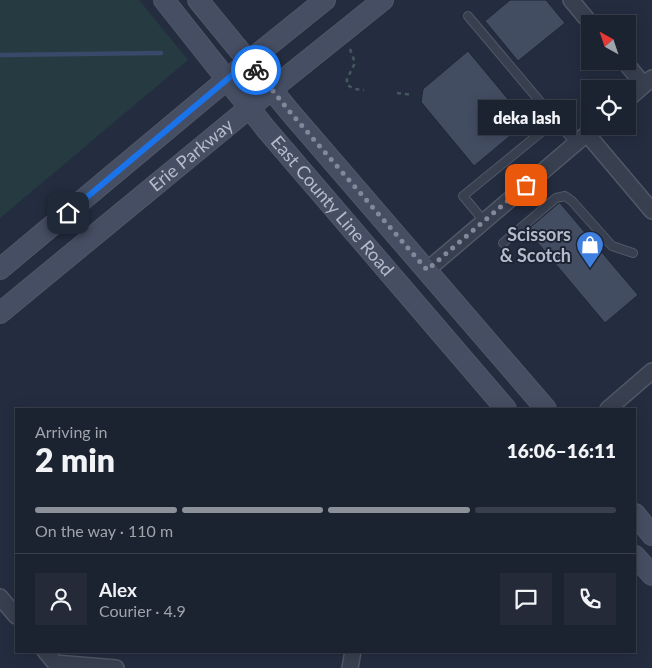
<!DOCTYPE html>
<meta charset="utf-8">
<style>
:root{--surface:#1b2230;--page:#242a38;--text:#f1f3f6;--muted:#a0a4ab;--line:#393f4c;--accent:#8c9099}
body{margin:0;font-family:Lato,sans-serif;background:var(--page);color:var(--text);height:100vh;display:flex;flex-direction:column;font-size:19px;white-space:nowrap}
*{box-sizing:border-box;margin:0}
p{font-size:16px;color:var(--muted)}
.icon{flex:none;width:28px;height:28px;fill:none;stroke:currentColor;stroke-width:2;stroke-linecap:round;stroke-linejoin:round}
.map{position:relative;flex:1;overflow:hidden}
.details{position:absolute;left:15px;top:408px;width:621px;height:245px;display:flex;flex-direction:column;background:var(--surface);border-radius:0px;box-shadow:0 2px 12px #0003,0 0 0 1px var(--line)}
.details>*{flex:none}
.needle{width:32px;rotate:320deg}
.tools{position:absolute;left:581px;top:15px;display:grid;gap:10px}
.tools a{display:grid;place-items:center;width:55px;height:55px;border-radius:0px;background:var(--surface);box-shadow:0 2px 12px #0003,0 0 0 1px var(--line);font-size:25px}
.pin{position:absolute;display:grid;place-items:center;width:42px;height:42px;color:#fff;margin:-21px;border-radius:10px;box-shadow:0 2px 8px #0006}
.courier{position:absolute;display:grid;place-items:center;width:50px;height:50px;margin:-25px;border:4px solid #1a73e8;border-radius:50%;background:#fff;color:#222;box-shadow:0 1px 6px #0007}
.bubble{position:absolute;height:35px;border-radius:0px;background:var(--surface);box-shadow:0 2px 12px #0003,0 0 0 1px var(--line);font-size:16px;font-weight:800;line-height:35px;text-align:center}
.headline em{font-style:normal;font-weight:800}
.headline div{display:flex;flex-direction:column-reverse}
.headline{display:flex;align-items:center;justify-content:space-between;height:85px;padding:0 20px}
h1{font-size:32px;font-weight:800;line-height:38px}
.bar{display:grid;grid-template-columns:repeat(4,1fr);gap:8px 5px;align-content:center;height:60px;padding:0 20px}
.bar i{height:6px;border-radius:4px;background:var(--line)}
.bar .current{background:var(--accent)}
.bar p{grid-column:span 4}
.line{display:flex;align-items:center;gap:12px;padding:0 20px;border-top:1px solid var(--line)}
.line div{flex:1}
.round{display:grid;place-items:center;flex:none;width:52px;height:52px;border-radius:0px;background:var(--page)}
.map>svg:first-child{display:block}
.grass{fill:#263b41}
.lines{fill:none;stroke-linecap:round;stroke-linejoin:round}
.stream{stroke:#394969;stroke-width:4.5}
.building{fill:#434d62;stroke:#1f2737}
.lane-casing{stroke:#505867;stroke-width:10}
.street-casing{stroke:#505867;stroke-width:18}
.secondary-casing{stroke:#505867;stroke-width:22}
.path{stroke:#44585e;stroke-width:2.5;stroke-dasharray:4 4;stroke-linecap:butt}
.lane{stroke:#384050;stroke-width:8}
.street{stroke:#384050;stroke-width:15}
.secondary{stroke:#464e63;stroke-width:20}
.done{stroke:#82899a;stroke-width:5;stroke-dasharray:0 9}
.route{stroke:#1a73e8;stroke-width:6}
.labels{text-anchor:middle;stroke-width:4;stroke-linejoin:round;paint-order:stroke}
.street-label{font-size:18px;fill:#b5bbca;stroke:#1d2535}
.poi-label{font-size:18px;font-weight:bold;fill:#b5bbca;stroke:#1d2535;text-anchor:end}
</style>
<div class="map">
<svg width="652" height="668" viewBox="0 0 652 668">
<rect width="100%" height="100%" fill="#242d40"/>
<path class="grass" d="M0,0H139L188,60L0,218Z"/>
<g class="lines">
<path class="stream" d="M0,55L161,53"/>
</g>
<path class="building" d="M510,0H546L565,23L518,61L485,21Z
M468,51L527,122L474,166L421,102L423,89Z
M559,203H560L638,295L605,323L527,230Z"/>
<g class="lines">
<defs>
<path id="lane" d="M468,16L575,143
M484,221L463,196L556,120
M503,243L556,198L565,196L572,201L612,246L633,253"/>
<path id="street" d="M571,0L591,24
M624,61L644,85
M628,99L652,78
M587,134L652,211
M427,270L596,126
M608,409L652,371
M0,597L16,616
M45,651L55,663L116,668
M350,668L353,651"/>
<g id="secondary">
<path id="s1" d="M164,0L266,129L506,409"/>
<path d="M198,0L290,112L546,409"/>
<path d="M0,269L249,61L325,0"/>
<path id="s2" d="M0,313L272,89L383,0"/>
<path d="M635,514L652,535"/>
<path d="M635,556L652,575"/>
</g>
</defs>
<use href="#lane" class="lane-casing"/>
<use href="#street" class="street-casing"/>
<use href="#secondary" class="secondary-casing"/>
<path class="path" d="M350,49L355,63L347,79V85L355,89L364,90
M397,93L412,95"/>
<use href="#lane" class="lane"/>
<use href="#street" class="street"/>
<use href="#secondary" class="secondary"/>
</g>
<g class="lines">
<path class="done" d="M256,70L290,112L427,270L526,185"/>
<path class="route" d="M68,213L249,61L256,70"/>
</g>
<defs>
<symbol id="shop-pin" viewBox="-11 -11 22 30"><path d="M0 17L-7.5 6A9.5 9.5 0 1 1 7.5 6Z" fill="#3f7fe0" stroke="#1d2535"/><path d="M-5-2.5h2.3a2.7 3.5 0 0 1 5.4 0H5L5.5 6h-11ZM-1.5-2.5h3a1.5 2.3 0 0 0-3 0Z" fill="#fff"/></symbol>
</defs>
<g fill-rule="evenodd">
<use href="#shop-pin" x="574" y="229" width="32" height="43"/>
</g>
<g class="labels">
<g class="street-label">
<text dy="6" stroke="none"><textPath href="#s2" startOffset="248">Erie Parkway</textPath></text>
<text dy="6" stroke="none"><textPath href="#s1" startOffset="266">East County Line Road</textPath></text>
</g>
<g class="poi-label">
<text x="571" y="241">Scissors<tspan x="571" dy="21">&amp; Scotch</tspan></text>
</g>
</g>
</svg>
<div class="tools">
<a><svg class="needle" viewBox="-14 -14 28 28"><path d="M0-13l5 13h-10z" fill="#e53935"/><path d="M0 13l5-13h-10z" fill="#a0a4ab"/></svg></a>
<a><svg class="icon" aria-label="locate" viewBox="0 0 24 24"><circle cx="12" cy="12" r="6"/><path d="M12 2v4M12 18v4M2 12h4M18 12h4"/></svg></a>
</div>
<div class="pin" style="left:526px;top:185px;background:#ea580c"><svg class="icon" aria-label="bag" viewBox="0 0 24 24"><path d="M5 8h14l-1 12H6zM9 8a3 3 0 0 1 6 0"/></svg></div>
<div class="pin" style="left:68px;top:213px;background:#1f2937"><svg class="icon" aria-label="home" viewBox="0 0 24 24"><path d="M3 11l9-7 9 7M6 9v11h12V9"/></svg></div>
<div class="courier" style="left:256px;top:70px"><svg class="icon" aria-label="bike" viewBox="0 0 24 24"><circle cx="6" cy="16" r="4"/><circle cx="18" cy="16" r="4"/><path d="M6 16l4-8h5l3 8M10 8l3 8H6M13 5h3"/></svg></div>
<div class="bubble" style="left:478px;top:100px;width:98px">deka lash</div>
<section class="details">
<div class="headline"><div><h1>2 min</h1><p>Arriving in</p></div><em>16:06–16:11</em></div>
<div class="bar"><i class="current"></i><i class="current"></i><i class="current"></i><i></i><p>On the way · 110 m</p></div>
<div class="line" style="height:90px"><a class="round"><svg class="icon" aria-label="person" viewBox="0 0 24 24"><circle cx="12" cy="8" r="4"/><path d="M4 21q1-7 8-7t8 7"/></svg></a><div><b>Alex</b><p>Courier · 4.9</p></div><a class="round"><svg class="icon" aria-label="chat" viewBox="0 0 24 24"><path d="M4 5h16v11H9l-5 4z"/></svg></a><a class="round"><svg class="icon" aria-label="phone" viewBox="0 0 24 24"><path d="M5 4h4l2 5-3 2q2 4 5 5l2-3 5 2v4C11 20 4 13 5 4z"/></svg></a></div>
</section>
</div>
